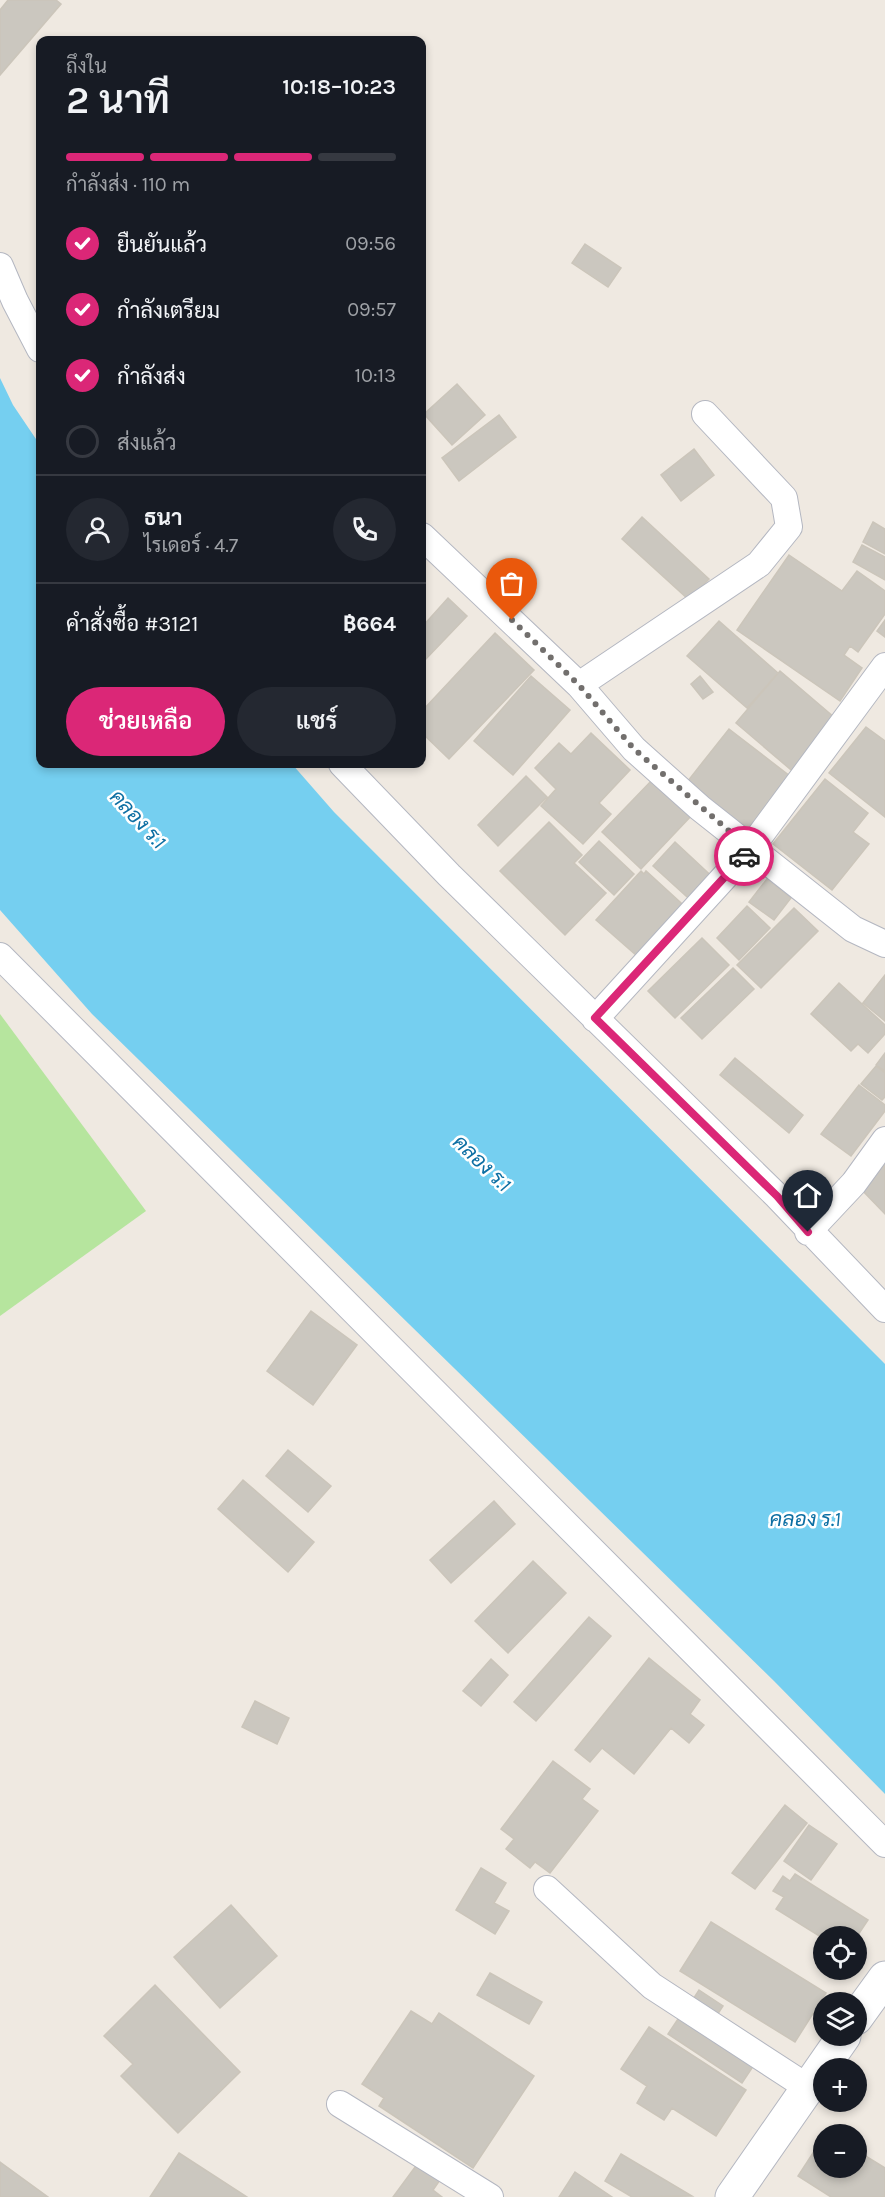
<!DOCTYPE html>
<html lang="th">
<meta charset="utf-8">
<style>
:root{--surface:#171b24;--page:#242831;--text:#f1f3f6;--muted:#9ea1a6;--line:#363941;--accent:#db2777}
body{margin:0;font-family:Karla,Sarabun,sans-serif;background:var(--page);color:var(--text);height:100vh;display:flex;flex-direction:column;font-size:22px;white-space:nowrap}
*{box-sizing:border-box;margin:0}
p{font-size:20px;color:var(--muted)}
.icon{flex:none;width:33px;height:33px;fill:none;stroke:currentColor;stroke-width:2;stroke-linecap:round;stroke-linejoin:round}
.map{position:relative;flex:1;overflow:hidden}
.panel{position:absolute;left:36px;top:36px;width:390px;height:732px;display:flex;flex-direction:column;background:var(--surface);border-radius:12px;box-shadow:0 3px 9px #0003}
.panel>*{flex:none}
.buttons{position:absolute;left:813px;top:1926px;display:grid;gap:12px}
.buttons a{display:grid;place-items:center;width:54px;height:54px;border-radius:50%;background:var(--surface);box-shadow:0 3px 9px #0003;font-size:30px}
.pin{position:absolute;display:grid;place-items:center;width:51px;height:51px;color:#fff;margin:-62px -26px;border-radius:50% 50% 50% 0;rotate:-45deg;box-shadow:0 0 6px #0007}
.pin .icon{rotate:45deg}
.courier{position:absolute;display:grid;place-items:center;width:60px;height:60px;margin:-30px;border:4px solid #db2777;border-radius:50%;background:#fff;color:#222;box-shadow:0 2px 8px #0007}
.summary em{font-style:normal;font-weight:600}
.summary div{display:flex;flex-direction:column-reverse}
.summary{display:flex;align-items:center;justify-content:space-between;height:102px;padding:0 30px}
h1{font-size:39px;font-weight:600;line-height:45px}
.bar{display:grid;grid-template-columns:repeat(4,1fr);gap:9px 6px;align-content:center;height:72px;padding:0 30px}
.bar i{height:8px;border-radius:4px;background:var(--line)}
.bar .selected{background:var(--accent)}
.bar p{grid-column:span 4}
.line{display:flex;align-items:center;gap:15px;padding:0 30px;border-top:2px solid var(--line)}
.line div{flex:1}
.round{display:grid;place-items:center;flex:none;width:63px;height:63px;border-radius:32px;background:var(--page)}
ol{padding:0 30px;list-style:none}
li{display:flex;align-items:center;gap:18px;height:66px}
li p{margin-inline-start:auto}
li .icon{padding:6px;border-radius:50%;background:var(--accent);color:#fff;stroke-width:4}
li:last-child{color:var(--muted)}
li i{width:33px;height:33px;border:3px solid var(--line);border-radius:50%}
.action{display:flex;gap:12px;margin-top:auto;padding:12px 30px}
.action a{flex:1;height:69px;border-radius:36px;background:var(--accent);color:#fff;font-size:24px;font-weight:600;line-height:69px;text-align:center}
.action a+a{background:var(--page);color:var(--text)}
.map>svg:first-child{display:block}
.green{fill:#b6e59e}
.water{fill:#75cff0}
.building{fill:#cbc7bf;stroke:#cbc5ba;stroke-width:1.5}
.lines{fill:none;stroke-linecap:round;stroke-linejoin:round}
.street-casing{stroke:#b4b7c1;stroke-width:28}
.secondary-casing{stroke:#b4b7c1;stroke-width:35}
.street{stroke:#fff;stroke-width:26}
.secondary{stroke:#fff;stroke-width:33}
.done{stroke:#726f6d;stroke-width:6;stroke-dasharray:0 10.8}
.route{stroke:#db2777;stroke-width:8}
.labels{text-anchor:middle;stroke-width:5;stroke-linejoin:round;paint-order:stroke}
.water-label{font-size:21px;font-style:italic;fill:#0d6fa3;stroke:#fff}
</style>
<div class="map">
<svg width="885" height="2197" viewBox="0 0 885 2197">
<rect width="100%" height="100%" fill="#efe9e1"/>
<path class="green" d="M0,1014L146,1211L0,1316Z"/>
<path class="water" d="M0,378L13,405L40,445V764H292L334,812L885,1364V1794L774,1681L92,1014L0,910Z"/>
<path class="building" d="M8,0H56L61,4L0,75V10Z
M585,244L621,268L608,287L572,263Z
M457,384L485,415L452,445L424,414Z
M499,415L516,437L459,481L442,458Z
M694,449L714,475L681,501L661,475Z
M642,517L709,579L689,600L622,539Z
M873,522L885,529V554L863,542Z
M862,545L885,557V580L853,562Z
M789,555L842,591L857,571L885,591V614L858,652L850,646L844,655L862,668L840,701L737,630Z
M448,598L467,616L425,660L422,657V627Z
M885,620V637L877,631Z
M719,621L778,673L747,708L687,656Z
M495,633L534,670L449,759L422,733V711Z
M780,671L841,723L797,775L736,723Z
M531,676L570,710L513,775L474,741Z
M700,676L713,692L703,699L691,684Z
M866,727L885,741V817L829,773Z
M729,729L795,780L753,833L687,782Z
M591,733L630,770L599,803L611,814L583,844L541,806L556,789L535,768L559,743L571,754Z
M526,776L547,797L498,846L478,825Z
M654,778L693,814L641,869L602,832Z
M825,779L868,813L853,832L869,844L832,890L773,844Z
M549,822L582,855L574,863L606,893L565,935L500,871Z
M599,841L634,874L614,895L579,862Z
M675,842L719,883L697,906L653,866Z
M641,871L644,874L646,871L691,912L645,963L596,920Z
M767,879L791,898L774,920L749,902Z
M747,906L770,928L739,960L717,938Z
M794,908L818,931L761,988L737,965Z
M702,938L729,965L675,1018L648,991Z
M733,968L754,989L702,1039L681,1018Z
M885,975V1021L863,1003Z
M839,983L885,1025V1034L868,1053L858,1044L851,1051L811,1014Z
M885,1053V1071L876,1065Z
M735,1058L803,1115L789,1133L720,1075Z
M876,1066L885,1073V1097L882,1100L861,1084Z
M859,1085L885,1105V1111L851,1156L821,1134Z
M885,1164V1214L860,1188Z
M311,1311L357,1345L313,1405L267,1371Z
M288,1450L331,1486L308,1512L266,1476Z
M243,1480L314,1542L288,1572L218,1509Z
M494,1501L515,1524L451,1583L430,1560Z
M533,1561L566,1593L508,1653L475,1621Z
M589,1617L611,1636L536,1721L514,1702Z
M649,1658L700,1700L690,1714L704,1725L689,1743L671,1728L634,1774L602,1748L590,1762L575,1750Z
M491,1659L508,1675L481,1706L463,1691Z
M255,1701L289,1718L277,1744L242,1727Z
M553,1761L590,1789L582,1799L598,1811L550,1873L535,1862L530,1868L506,1849L514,1839L501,1829Z
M785,1805L807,1823L755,1889L732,1873Z
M809,1825L837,1844L811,1880L784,1861Z
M481,1868L506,1883L494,1903L509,1911L495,1934L456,1910Z
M795,1874L868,1920L856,1938L824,1936V1939L776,1909L784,1897L773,1891L783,1876L790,1881Z
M231,1905L277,1956L220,2008L174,1957Z
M711,1922L826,1993L795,2042L680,1971Z
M490,1973L542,2002L529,2024L477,1995Z
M155,1985L240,2072L178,2133L121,2076L133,2064L104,2036Z
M699,1990L723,2006L712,2023L688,2007Z
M684,2010L758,2059L742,2083L668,2034Z
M411,2011L432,2024L439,2013L534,2076L473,2168L379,2106L384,2098L362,2084Z
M649,2027L746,2090L716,2136L672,2108L664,2120L637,2103L647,2086L621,2069Z
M824,2136V2168H856V2150L885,2168V2197H831L798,2176Z
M179,2153L247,2197H150Z
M621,2154L692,2196L632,2197L605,2181Z
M0,2162L48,2197H0Z
M418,2163L440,2180L433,2190L442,2197H393Z
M575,2172L612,2197H559Z"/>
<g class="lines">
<defs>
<path id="street" d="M0,266L15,301L40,349
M422,536L579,685L634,749L700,808L853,929L885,944
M579,685L759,564L789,527L784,498L705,414
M342,764L449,875L777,1196L885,1309
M0,956L885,1844
M595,1019L750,849L885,666
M808,1232L854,1183L885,1140
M547,1889L652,1986L807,2087
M340,2104L490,2197"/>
<path id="secondary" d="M856,2018L885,1978
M732,2197L844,2036"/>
</defs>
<use href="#street" class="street-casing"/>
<use href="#secondary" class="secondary-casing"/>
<use href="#street" class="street"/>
<use href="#secondary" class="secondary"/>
</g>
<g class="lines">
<path class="done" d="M512,620L579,685L634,749L750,849L744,856"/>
<path class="route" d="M744,856L595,1018L777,1196L808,1232"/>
</g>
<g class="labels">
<g class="water-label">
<text transform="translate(138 819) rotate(47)" y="7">คลอง ร.1</text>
<text transform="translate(482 1163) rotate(44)" y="7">คลอง ร.1</text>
<text x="805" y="1526">คลอง ร.1</text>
</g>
</g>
</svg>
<div class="buttons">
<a><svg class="icon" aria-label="locate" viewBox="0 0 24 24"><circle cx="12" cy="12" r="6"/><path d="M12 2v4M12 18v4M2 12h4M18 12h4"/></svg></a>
<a><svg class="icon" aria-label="layers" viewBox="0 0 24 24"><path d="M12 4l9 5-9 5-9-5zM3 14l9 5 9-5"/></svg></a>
<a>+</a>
<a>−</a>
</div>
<div class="pin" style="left:512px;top:620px;background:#ea580c"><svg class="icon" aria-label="bag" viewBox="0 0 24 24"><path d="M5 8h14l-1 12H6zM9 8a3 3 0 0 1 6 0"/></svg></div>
<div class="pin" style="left:808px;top:1232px;background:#1f2937"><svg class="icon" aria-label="home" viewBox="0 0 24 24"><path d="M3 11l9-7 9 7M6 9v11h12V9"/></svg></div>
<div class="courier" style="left:744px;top:856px"><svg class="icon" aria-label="car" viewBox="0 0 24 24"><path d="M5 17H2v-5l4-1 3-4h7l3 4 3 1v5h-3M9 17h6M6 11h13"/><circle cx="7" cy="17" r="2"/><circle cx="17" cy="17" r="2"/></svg></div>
<section class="panel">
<div class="summary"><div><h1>2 นาที</h1><p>ถึงใน</p></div><em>10:18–10:23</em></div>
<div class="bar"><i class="selected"></i><i class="selected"></i><i class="selected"></i><i></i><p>กำลังส่ง · 110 m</p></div>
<ol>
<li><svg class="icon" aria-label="check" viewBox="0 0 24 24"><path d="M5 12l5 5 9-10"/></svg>ยืนยันแล้ว<p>09:56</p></li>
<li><svg class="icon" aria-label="check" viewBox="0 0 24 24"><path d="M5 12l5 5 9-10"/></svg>กำลังเตรียม<p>09:57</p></li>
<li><svg class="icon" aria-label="check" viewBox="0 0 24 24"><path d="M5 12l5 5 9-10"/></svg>กำลังส่ง<p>10:13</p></li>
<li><i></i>ส่งแล้ว</li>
</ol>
<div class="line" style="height:108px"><a class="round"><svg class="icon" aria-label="person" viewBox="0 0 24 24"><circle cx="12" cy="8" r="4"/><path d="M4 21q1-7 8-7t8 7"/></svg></a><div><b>ธนา</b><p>ไรเดอร์ · 4.7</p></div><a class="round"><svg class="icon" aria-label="phone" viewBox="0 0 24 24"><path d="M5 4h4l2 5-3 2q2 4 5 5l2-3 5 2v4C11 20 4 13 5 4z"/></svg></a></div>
<div class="line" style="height:78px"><div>คำสั่งซื้อ #3121</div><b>฿664</b></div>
<div class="action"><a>ช่วยเหลือ</a><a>แชร์</a></div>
</section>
</div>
